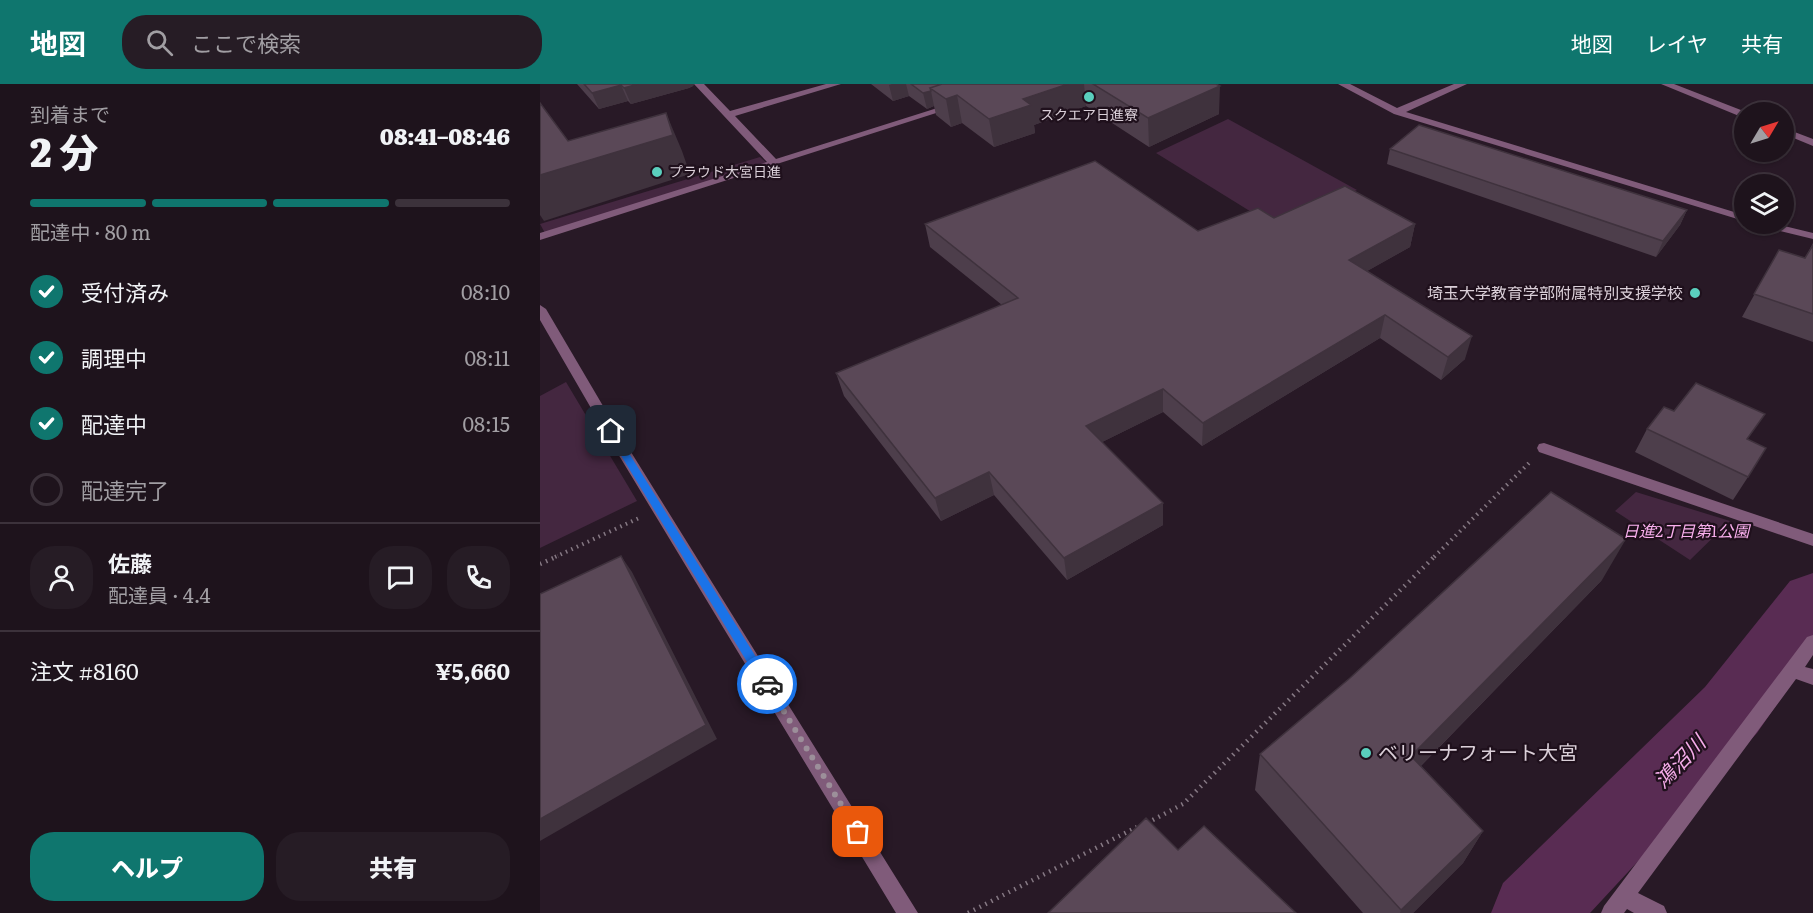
<!DOCTYPE html>
<html lang="ja">
<meta charset="utf-8">
<style>
:root{--surface:#1e131c;--page:#261c25;--text:#f1f3f6;--muted:#a19ea3;--line:#3c323b;--accent:#0f766e}
body{margin:0;font-family:Literata,"Noto Sans JP",serif;background:var(--page);color:var(--text);height:100vh;display:flex;flex-direction:column;font-size:22px;white-space:nowrap}
*{box-sizing:border-box;margin:0}
p{font-size:20px;color:var(--muted)}
.icon{flex:none;width:33px;height:33px;fill:none;stroke:currentColor;stroke-width:2;stroke-linecap:round;stroke-linejoin:round}
.map{position:relative;flex:1;overflow:hidden}
.drawer{display:flex;flex-direction:column;background:var(--surface);width:540px}
.drawer>*{flex:none}
.needle{width:39px;rotate:52deg}
.controls{position:absolute;left:1194px;top:18px;display:grid;gap:12px}
.controls a{display:grid;place-items:center;width:60px;height:60px;border-radius:50%;background:var(--surface);box-shadow:0 2px 4px #0004,0 0 0 2px var(--line);font-size:30px}
.pin{position:absolute;display:grid;place-items:center;width:51px;height:51px;color:#fff;margin:-26px;border-radius:12px;box-shadow:0 3px 9px #0006}
.courier{position:absolute;display:grid;place-items:center;width:60px;height:60px;margin:-30px;border:4px solid #1a73e8;border-radius:50%;background:#fff;color:#222;box-shadow:0 2px 8px #0007}
.headline em{font-style:normal;font-weight:800}
.headline div{display:flex;flex-direction:column-reverse}
.headline{display:flex;align-items:center;justify-content:space-between;height:102px;padding:0 30px}
h1{font-size:39px;font-weight:800;line-height:45px}
.bar{display:grid;grid-template-columns:repeat(4,1fr);gap:9px 6px;align-content:center;height:72px;padding:0 30px}
.bar i{height:8px;border-radius:4px;background:var(--line)}
.bar .active{background:var(--accent)}
.bar p{grid-column:span 4}
.line{display:flex;align-items:center;gap:15px;padding:0 30px;border-top:2px solid var(--line)}
.line div{flex:1}
.round{display:grid;place-items:center;flex:none;width:63px;height:63px;border-radius:24px;background:var(--page)}
ol{padding:0 30px;list-style:none}
li{display:flex;align-items:center;gap:18px;height:66px}
li p{margin-inline-start:auto}
li .icon{padding:6px;border-radius:50%;background:var(--accent);color:#fff;stroke-width:4}
li:last-child{color:var(--muted)}
li i{width:33px;height:33px;border:3px solid var(--line);border-radius:50%}
.cta{display:flex;gap:12px;margin-top:auto;padding:12px 30px}
.cta a{flex:1;height:69px;border-radius:24px;background:var(--accent);color:#fff;font-size:24px;font-weight:800;line-height:69px;text-align:center}
.cta a+a{background:var(--page);color:var(--text)}
header{display:flex;align-items:center;gap:36px;box-sizing:border-box;height:84px;padding:0 30px;background:var(--accent);color:#fff}
header strong{font-size:28px}
nav{display:flex;gap:33px;margin-inline-start:auto;font-size:21px}
.search{width:420px;height:54px;background:var(--page);display:flex;align-items:center;gap:15px;box-sizing:border-box;padding:0 21px;border-radius:24px;color:var(--muted);font-size:22px}
main{display:flex;flex:1;min-height:0}
.map>svg:first-child{display:block}
.green{fill:#442740}
.lines{fill:none;stroke-linecap:round;stroke-linejoin:round}
.river{fill:#592c53;fill-rule:evenodd}
.path-far1{stroke:#857883;stroke-width:4;stroke-dasharray:1.5 4.5;stroke-linecap:butt}
.path{stroke:#857883;stroke-width:4.5;stroke-dasharray:1.5 5;stroke-linecap:butt}
.minor{fill:#805b7a;fill-rule:evenodd}
.wall{fill:#4d3e4b}
.shaded-wall{fill:#3f323d}
.building{fill:#5a4857;stroke:#3f323d;stroke-width:1.5}
.route{fill:#1a73e8}
.done{stroke:#9c8f9a;stroke-width:6;stroke-dasharray:0 10.8}
.poi-dot{fill:#5acebd;stroke:#1f101c;stroke-width:2}
.labels{text-anchor:middle;stroke-width:4.5;stroke-linejoin:round;paint-order:stroke}
.far-poi-label{font-size:14px;fill:#dacfd8;stroke:#1f101c}
.poi-label{font-size:16px;fill:#dacfd8;stroke:#1f101c;text-anchor:end}
.park-label{font-size:16px;font-style:italic;fill:#f9afed;stroke:#1f101c}
.near-poi-label{font-size:20px;fill:#dacfd8;stroke:#1f101c;text-anchor:start}
.near-water-label{font-size:21px;font-style:italic;fill:#f5ace9;stroke:#1f101c}
</style>
<header>
<strong>地図</strong>
<div class="search"><svg class="icon" aria-label="search" viewBox="0 0 24 24"><circle cx="10" cy="10" r="6"/><path d="M15 15l6 6"/></svg>ここで検索</div>
<nav><a>地図</a><a>レイヤ</a><a>共有</a></nav>
</header>
<main>
<section class="drawer">
<div class="headline"><div><h1>2 分</h1><p>到着まで</p></div><em>08:41–08:46</em></div>
<div class="bar"><i class="active"></i><i class="active"></i><i class="active"></i><i></i><p>配達中 · 80 m</p></div>
<ol>
<li><svg class="icon" aria-label="check" viewBox="0 0 24 24"><path d="M5 12l5 5 9-10"/></svg>受付済み<p>08:10</p></li>
<li><svg class="icon" aria-label="check" viewBox="0 0 24 24"><path d="M5 12l5 5 9-10"/></svg>調理中<p>08:11</p></li>
<li><svg class="icon" aria-label="check" viewBox="0 0 24 24"><path d="M5 12l5 5 9-10"/></svg>配達中<p>08:15</p></li>
<li><i></i>配達完了</li>
</ol>
<div class="line" style="height:108px"><a class="round"><svg class="icon" aria-label="person" viewBox="0 0 24 24"><circle cx="12" cy="8" r="4"/><path d="M4 21q1-7 8-7t8 7"/></svg></a><div><b>佐藤</b><p>配達員 · 4.4</p></div><a class="round"><svg class="icon" aria-label="chat" viewBox="0 0 24 24"><path d="M4 5h16v11H9l-5 4z"/></svg></a><a class="round"><svg class="icon" aria-label="phone" viewBox="0 0 24 24"><path d="M5 4h4l2 5-3 2q2 4 5 5l2-3 5 2v4C11 20 4 13 5 4z"/></svg></a></div>
<div class="line" style="height:78px"><div>注文 #8160</div><b>¥5,660</b></div>
<div class="cta"><a>ヘルプ</a><a>共有</a></div>
</section>
<div class="map">
<svg width="1273" height="829" viewBox="0 0 1273 829">
<rect width="100%" height="100%" fill="#281926"/>
<path class="green" d="M688,35L817,106L734,142L616,69Z
M220,73L227,79L5,149L0,140Z
M26,298L97,417L0,464V312Z
M1096,408L1190,437L1150,476L1075,427Z"/>
<g class="lines">
<path class="river" d="M1273,489V568L1217,649L1050,829H951L963,799L1165,603L1250,497Z"/>
<path class="path-far1" d="M15,473L99,434
M894,473L989,379"/>
<path class="path" d="M0,480L18,472
M607,739L643,720L895,472
M428,829L597,743"/>
<path class="minor" d="M154,0H164L190,27L286,0H301L195,32L236,75L410,20L418,22L0,156V149L227,78Z
M798,0H810L857,24L914,0H927L866,28L1204,131V137L854,30Z
M1121,0H1134L1206,28L1204,34Z
M1244,44L1273,55V62L1244,50Z
M1218,140H1236L1273,149V155L1220,142Z
M0,221L6,225L76,344L378,829H356L66,350L0,236Z
M1004,359L1273,450V462L999,368L997,364L999,360Z
M1273,551V571L1265,583L1273,585V601L1256,595L1098,809L1124,822L1127,829H1094L1087,825L1084,829H1061L1064,822L1267,553Z"/>
</g>
<path class="wall" d="M37,0H154L153,2L149,4L91,20L88,17L59,25Z
M331,0H676L679,30L609,63L546,22L494,41L495,49L454,63L422,39L411,43L396,31L394,22L387,25L369,12L353,17Z
M850,65L1147,126L1140,141L1116,173L847,80Z
M734,134L875,140L870,163L827,187L925,275L901,296L840,254L662,362L623,328L562,358L623,441L527,496L454,411L401,437L304,312L296,289L462,221L390,163L385,140L658,147Z
M1273,159V258L1202,233L1239,166L1265,174Z
M1134,327L1208,393L1193,416L1095,368L1107,345Z
M1062,496L881,682L943,747L923,779L873,829H823L715,706L720,670Z"/>
<path class="shaded-wall" d="M98,0H154L153,2L149,4L91,20L84,4Z
M352,0H366L369,12L353,17L349,1Z
M528,0H544L546,22L494,41L495,49L454,63L449,35L483,15Z
M81,1L88,17L59,25L52,9Z
M680,2L679,30L609,63L608,34Z
M391,7L394,22L387,25L383,9Z
M417,11L422,39L411,43L406,15Z
M126,29L142,67L150,90L4,137L0,131V91Z
M1147,126L1140,141L1116,173L1123,157Z
M875,140L870,163L806,199L809,176Z
M845,231L840,254L662,362L663,339Z
M932,252L925,275L901,296L908,273Z
M623,305V328L548,365L546,342Z
M449,388L454,411L401,437L395,414Z
M623,419V441L527,496L524,474Z
M1086,455L1062,496L856,707L871,672Z
M81,472L92,488L177,655L0,757V735Z
M943,747L923,779L873,829H860L861,826Z"/>
<path class="building" d="M44,0H98L84,4L81,1L52,9Z
M371,0H402L390,4L391,7L383,9Z
M402,0H528L483,15L491,21L449,35L417,11L406,15L390,4Z
M553,0H676L680,2L608,34Z
M0,19L28,57L126,29L133,51L0,91Z
M879,41L1147,126L1123,157L850,65Z
M555,77L658,147L718,124L734,134L805,102L875,140L809,176L932,252L908,273L845,231L663,339L623,305L546,342L623,419L524,474L449,388L395,414L296,289L478,214L385,140Z
M1273,161V230L1214,210L1239,166L1265,174Z
M1156,299L1225,330L1207,355L1226,364L1208,393L1107,345L1124,323L1134,327Z
M1011,408L1086,455L871,672L943,747L861,826L720,670L810,594Z
M81,472L166,641L0,735V510Z
M606,734L638,766L664,742L756,829H508Z"/>
<path class="route" d="M71,344L74,345L231,597V604H223L66,347Z"/>
<g class="lines">
<path class="done" d="M227,600L318,748"/>
</g>
<g class="poi-dot">
<circle cx="549" cy="13" r="6"/>
<circle cx="117" cy="88" r="6"/>
<circle cx="1155" cy="209" r="6"/>
<circle cx="826" cy="669" r="6"/>
</g>
<g class="labels">
<g class="far-poi-label">
<text x="549" y="36">スクエア日進寮</text>
<text x="129" y="93" text-anchor="start">プラウド大宮日進</text>
</g>
<g class="poi-label">
<text x="1143" y="215">埼玉大学教育学部附属特別支援学校</text>
</g>
<g class="park-label">
<text x="1146" y="453">日進2丁目第1公園</text>
</g>
<g class="near-poi-label">
<text x="838" y="676">ベリーナフォート大宮</text>
</g>
<g class="near-water-label">
<text transform="translate(1140 678) rotate(-46)" y="7">鴻沼川</text>
</g>
</g>
</svg>
<div class="controls">
<a><svg class="needle" viewBox="-14 -14 28 28"><path d="M0-13l5 13h-10z" fill="#e53935"/><path d="M0 13l5-13h-10z" fill="#a19ea3"/></svg></a>
<a><svg class="icon" aria-label="layers" viewBox="0 0 24 24"><path d="M12 4l9 5-9 5-9-5zM3 14l9 5 9-5"/></svg></a>
</div>
<div class="pin" style="left:318px;top:748px;background:#ea580c"><svg class="icon" aria-label="bag" viewBox="0 0 24 24"><path d="M5 8h14l-1 12H6zM9 8a3 3 0 0 1 6 0"/></svg></div>
<div class="pin" style="left:71px;top:347px;background:#1f2937"><svg class="icon" aria-label="home" viewBox="0 0 24 24"><path d="M3 11l9-7 9 7M6 9v11h12V9"/></svg></div>
<div class="courier" style="left:227px;top:600px"><svg class="icon" aria-label="car" viewBox="0 0 24 24"><path d="M5 17H2v-5l4-1 3-4h7l3 4 3 1v5h-3M9 17h6M6 11h13"/><circle cx="7" cy="17" r="2"/><circle cx="17" cy="17" r="2"/></svg></div>
</div>
</main>
